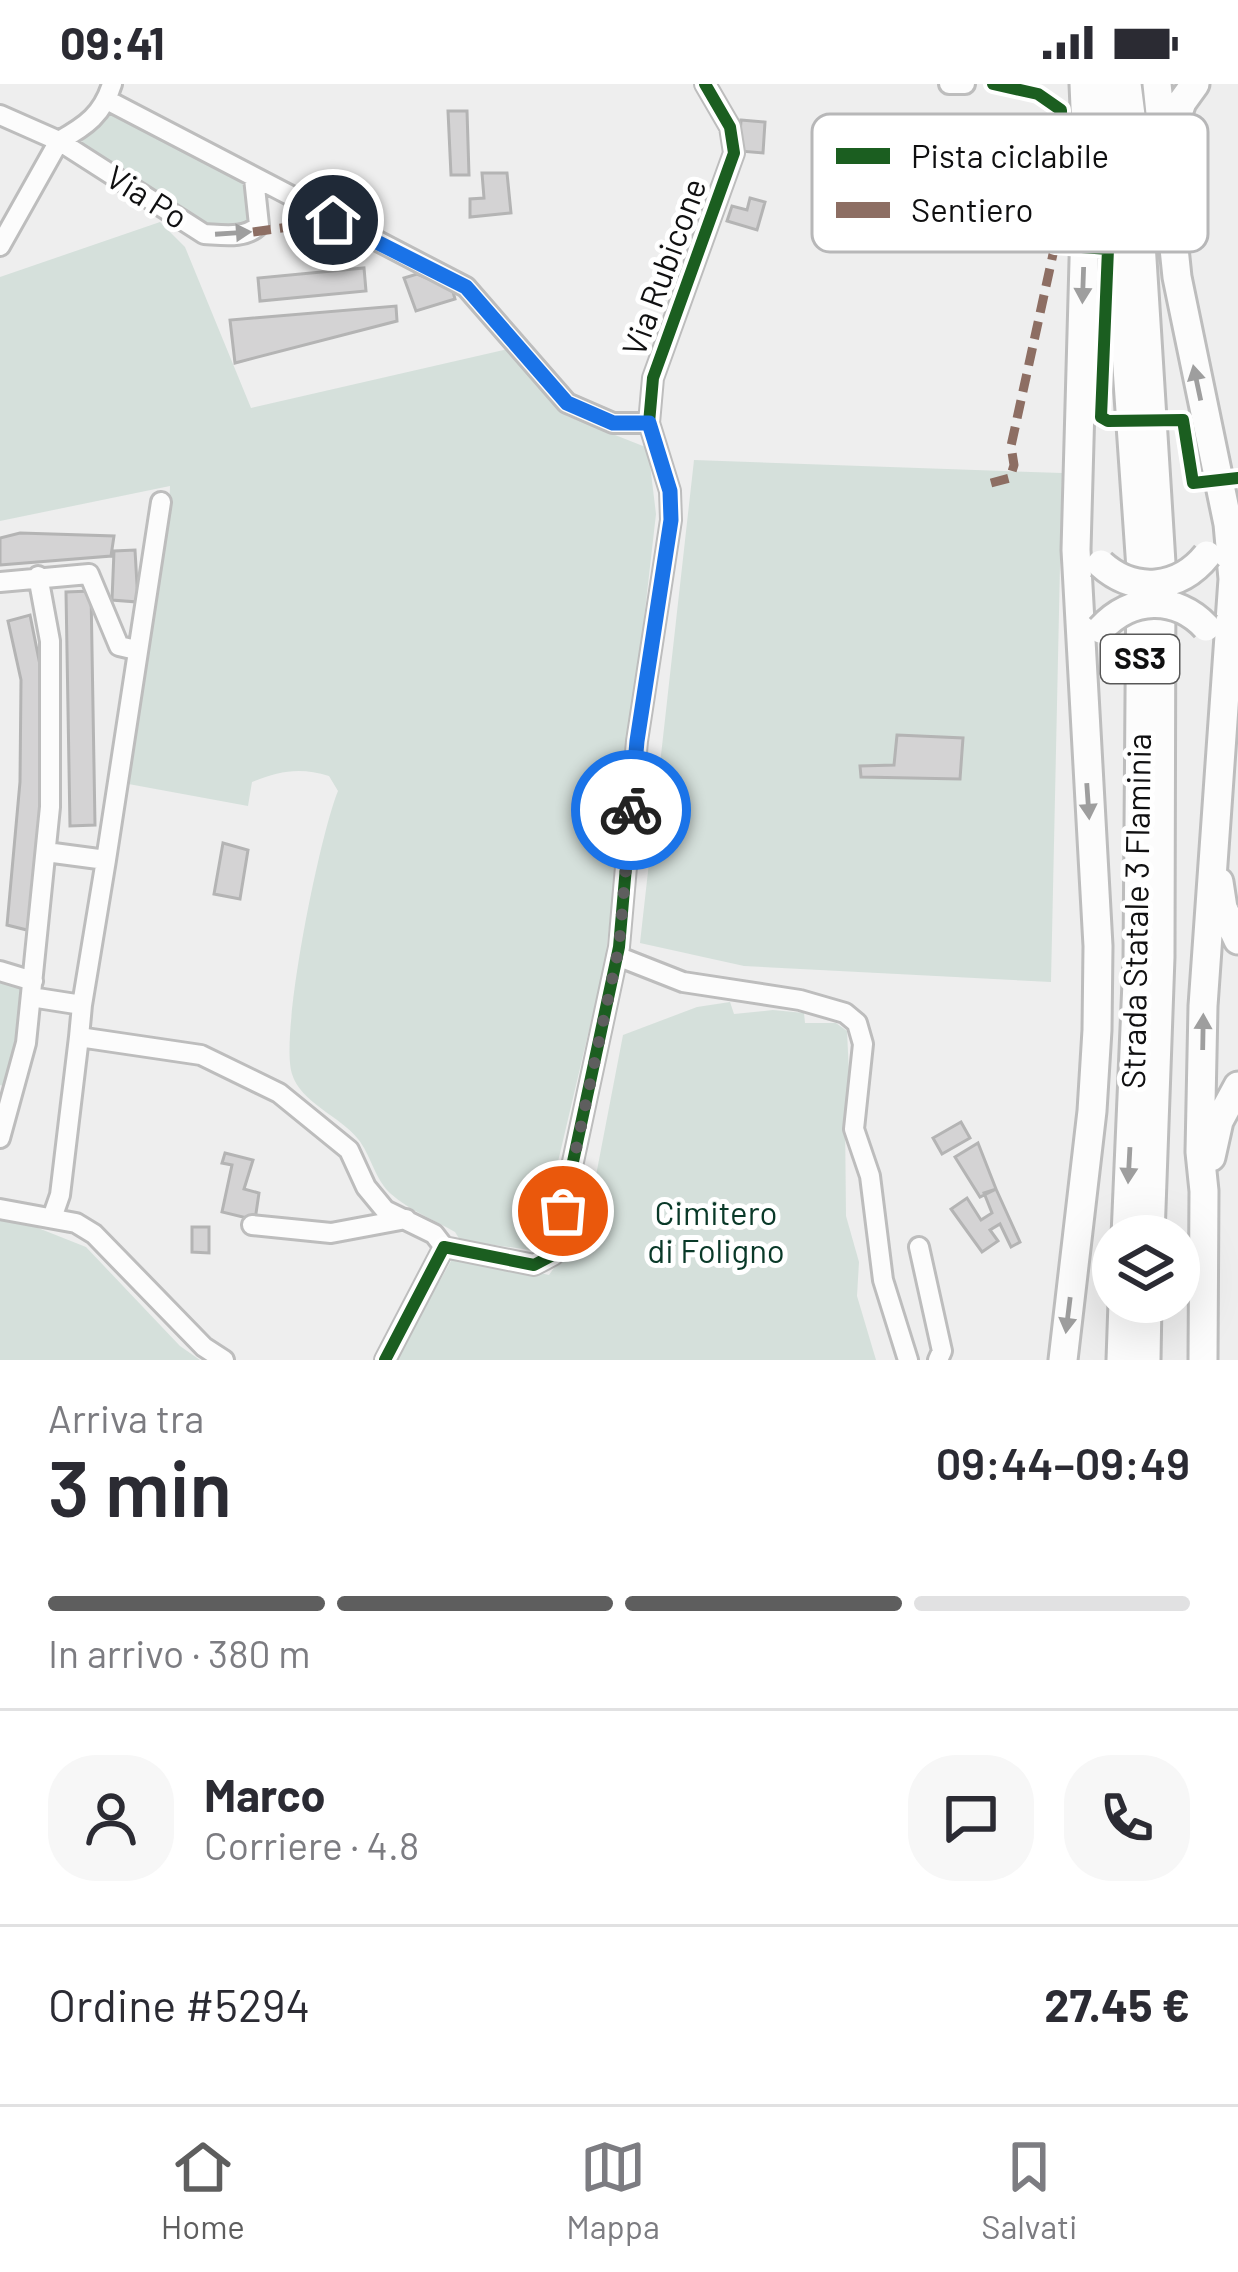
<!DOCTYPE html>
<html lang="it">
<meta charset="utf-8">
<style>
:root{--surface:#fff;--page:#f7f7f7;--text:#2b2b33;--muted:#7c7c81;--line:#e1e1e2;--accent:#5e5e5e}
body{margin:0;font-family:Barlow,sans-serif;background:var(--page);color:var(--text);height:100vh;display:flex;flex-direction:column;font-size:45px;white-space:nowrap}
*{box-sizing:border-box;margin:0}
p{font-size:39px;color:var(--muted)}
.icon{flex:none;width:66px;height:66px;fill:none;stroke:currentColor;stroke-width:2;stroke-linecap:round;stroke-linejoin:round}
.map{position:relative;height:1276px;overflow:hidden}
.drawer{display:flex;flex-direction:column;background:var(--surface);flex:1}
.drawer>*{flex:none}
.buttons{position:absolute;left:1092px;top:1131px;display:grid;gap:24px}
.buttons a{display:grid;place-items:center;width:108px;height:108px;border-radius:50%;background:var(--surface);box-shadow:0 12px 48px #0002;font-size:60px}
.pin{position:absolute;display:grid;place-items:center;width:102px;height:102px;color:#fff;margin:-51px;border:6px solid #fff;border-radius:50%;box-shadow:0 3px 12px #0007}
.courier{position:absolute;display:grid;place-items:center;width:120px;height:120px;margin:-60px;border:9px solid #1a73e8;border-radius:50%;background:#fff;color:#222;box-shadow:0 3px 15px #0007}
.headline em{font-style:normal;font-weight:600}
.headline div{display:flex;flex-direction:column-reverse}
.headline{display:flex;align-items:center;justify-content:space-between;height:204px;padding:0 48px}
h1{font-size:78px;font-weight:600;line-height:90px}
.bar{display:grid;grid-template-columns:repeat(4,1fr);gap:18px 12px;align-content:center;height:144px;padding:0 48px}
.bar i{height:15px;border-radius:9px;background:var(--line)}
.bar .active{background:var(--accent)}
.bar p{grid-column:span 4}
.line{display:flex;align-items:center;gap:30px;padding:0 48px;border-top:3px solid var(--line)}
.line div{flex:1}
.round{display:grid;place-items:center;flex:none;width:126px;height:126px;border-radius:48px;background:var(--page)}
.status{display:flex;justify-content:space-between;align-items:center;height:84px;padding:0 60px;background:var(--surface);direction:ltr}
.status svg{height:33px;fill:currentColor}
.dock{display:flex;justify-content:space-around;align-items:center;height:168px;border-top:3px solid var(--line);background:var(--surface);font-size:33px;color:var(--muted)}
.dock a{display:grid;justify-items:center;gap:6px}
.dock .active{color:var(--accent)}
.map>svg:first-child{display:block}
.green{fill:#d5e0db}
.building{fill:#d4d3d4;stroke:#b4b4b4;stroke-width:3}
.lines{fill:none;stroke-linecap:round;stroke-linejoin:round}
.minor-casing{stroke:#bdbdbd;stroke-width:24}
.highway-casing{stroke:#bdbdbd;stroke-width:33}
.minor{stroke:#fcfcfc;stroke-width:18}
.highway{stroke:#fcfcfc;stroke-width:27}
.highway-bridge-casing{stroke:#bdbdbd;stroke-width:33;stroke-linecap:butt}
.highway-bridge{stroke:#fcfcfc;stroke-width:27}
.quiet{stroke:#8d6e63;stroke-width:9;stroke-dasharray:18 9;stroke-linecap:butt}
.cycleway-casing{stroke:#fff;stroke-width:20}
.cycleway{stroke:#1b5e20;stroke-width:12}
.oneway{fill:#9e9e9e}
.done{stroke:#5e5e5e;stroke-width:12;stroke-dasharray:0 21.6}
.route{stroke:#1a73e8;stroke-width:15}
.labels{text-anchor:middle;stroke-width:10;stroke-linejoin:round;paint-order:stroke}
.shield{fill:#fff;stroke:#585858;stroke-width:3}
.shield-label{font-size:30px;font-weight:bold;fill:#101011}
.street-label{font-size:33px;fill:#101011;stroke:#fff}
.park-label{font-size:33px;fill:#093928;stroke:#fff}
.key{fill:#fff;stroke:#b7b7b8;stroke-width:3}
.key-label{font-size:33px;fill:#101011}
</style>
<div class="status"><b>09:41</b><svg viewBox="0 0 49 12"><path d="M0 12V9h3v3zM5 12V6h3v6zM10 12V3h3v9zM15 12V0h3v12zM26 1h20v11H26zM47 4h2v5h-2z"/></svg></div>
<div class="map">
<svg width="1238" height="1276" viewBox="0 0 1238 1276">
<rect width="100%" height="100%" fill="#eee"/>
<path class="green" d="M109,28C134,39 251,93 255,115C258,126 252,134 247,142L218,144L158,113L78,62Z
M160,138L185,163L251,324L508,265L567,332L648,364L656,430L605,878L537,1167L460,1156L455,1148C434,1136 409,1126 391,1110C375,1096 371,1071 358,1055C340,1032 301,1019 292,990C279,951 320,750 338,707L329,692C300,683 279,687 252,698L248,722L123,699L169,432L170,402L0,437V193Z
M694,376L1062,389L1051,898L744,882L640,859Z
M0,892L16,897L25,914L10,1004L0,1001Z
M730,918L734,930L773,926L804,929L805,939H836L847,947L850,1011L845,1033L846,1132L859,1178L857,1212L876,1276H395L455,1170L549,1191L561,1174L563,1153H572V1135L588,1133L623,951L697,923Z
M0,1135L28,1140L86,1163L180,1262L200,1276H0Z"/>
<path class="building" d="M448,27H467L469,91H451Z
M741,36L765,38L763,69L739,67Z
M482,89H507L511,129L470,133V115L484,114Z
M750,114L765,118L757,146L727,137L732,122L747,126Z
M364,184L366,207L260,217L258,194Z
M417,190L452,204L455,215L416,227L404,194Z
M396,222L397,237L235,279L230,236Z
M20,449L114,452L111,472L0,481V454Z
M135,466L138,518L112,516L114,467Z
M91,507L95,741L70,742L66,508Z
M30,531L44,601L45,706L31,847L7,841L20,698L21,596L8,537Z
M897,651L963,654L960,695L861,693L860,682L894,681Z
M223,759L248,766L240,815L214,810Z
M961,1038L970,1054L942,1070L933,1054Z
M978,1059L996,1105L980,1113L955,1073Z
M225,1069L253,1076L244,1105L259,1109L255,1136L222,1128L232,1081L222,1079Z
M996,1105L1020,1158L1011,1163L1000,1140L990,1146L998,1157L982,1168L951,1125L967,1114L981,1136L992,1129L984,1109Z
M192,1143H209V1169L192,1168Z"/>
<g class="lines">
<defs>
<path id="minor" d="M949,0H965
M107,16L466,203L567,319L613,339H649
M0,31L59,57L204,150C223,151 246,155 259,141L254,94
M59,57C86,42 103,30 112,0
M0,162L59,57
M0,498L89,490L119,562L136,566
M46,768L106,776L161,418
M617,872L683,898L800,916L845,929L857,939L863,960L854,1045L870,1092L883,1196L908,1276
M0,887L33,897
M31,913L82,921L79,953L201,971L279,1009L349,1066L366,1103L385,1126L434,1150L444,1163
M82,921L106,776
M0,1054L26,959L50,723V557L38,492
M0,1125L76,1139L94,1150L204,1263L224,1276
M52,1134L60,1111L79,953
M252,1141L331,1149L406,1135
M919,1163L942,1267L938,1276
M385,1276L444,1163L534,1181L553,1171L619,863L637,657L671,436L670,407L649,339L653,294L734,69L730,43L705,0"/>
<path id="highway" d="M1104,0L1112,67L1141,485L1138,875L1126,1152
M1127,0L1135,63L1161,479L1160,873L1150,1152
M1157,0L1177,193L1228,440L1233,495L1203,922L1200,1068L1204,1107L1203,1276
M1167,61L1182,18L1195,0
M1219,798L1223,824L1238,856
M1211,1073L1219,1037L1238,1002
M1063,1276L1092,1027L1097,946L1098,862L1076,466L1087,69L1084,0
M1121,1276L1123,1218
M1146,1276L1147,1218"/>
</defs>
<use href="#minor" class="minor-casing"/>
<use href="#highway" class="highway-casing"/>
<use href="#minor" class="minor"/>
<use href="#highway" class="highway"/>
<defs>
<path id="highway-bridge" d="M1101,480C1134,510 1179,506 1207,471
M1101,545C1131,512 1176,511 1206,543"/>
</defs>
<use href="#highway-bridge" class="highway-bridge-casing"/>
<use href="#highway-bridge" class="highway-bridge"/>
<path class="quiet" d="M253,148L333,137
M991,399L1010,394L1014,381L1011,362L1055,161"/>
<defs>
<path id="cycleway" d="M993,0L1038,10L1061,26L1062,92L1053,135L1055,161L1108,165L1101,333L1108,337L1183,336L1193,399L1238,394
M385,1276L444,1163L534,1181L553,1171L619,863L637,657L671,436L670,407L649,339L653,294L734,69L730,43L705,0"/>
</defs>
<use href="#cycleway" class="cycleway-casing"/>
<use href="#cycleway" class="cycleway"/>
</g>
<defs><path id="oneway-solid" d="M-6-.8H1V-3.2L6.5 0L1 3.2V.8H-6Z" transform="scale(3)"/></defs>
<g class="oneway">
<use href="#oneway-solid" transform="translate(233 149) rotate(-4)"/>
<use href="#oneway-solid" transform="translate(1083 201) rotate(92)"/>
<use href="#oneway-solid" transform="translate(1197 299) rotate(-102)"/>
<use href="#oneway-solid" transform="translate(1088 717) rotate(86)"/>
<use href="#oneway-solid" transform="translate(1203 948) rotate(-89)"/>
<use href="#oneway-solid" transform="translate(1129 1081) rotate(93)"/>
<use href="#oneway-solid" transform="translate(1068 1231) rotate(97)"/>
</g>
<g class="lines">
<path class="done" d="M563,1127L619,863L631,726"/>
<path class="route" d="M333,136L466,203L567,319L613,339H649L670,407L671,436L637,657L631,726"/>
</g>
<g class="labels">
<rect class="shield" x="1101" y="551" width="78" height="48" rx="9"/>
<g class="shield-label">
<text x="1140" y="585">SS3</text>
</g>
<g class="street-label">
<text transform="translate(147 113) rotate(32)" y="12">Via Po</text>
<text transform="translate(664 183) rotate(-70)" y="12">Via Rubicone</text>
<text transform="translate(1136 827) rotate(-89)" y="12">Strada Statale 3 Flaminia</text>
</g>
<g class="park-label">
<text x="716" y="1141">Cimitero<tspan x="716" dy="38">di Foligno</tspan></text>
</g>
</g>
<rect x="812" y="30" width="396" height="138" rx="18" class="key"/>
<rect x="836" y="64" width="54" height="16" fill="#1b5e20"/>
<rect x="836" y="118" width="54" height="16" fill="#8d6e63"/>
<g class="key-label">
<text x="911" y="84">Pista ciclabile</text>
<text x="911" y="138">Sentiero</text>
</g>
</svg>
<div class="buttons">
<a><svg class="icon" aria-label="layers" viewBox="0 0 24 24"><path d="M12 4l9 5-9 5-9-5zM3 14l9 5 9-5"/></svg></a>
</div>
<div class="pin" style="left:563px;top:1127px;background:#ea580c"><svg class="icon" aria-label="bag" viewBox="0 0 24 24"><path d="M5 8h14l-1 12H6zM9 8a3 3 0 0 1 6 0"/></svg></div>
<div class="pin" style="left:333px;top:136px;background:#1f2937"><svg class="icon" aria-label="home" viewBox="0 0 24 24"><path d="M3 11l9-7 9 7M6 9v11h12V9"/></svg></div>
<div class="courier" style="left:631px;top:726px"><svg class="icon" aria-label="bike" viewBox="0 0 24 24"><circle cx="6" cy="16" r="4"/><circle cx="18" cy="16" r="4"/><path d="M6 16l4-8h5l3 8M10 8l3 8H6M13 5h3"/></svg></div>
</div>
<section class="drawer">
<div class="headline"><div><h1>3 min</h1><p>Arriva tra</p></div><em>09:44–09:49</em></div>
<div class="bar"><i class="active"></i><i class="active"></i><i class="active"></i><i></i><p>In arrivo · 380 m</p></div>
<div class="line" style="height:216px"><a class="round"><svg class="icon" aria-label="person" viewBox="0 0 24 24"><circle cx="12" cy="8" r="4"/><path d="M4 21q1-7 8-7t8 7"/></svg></a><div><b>Marco</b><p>Corriere · 4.8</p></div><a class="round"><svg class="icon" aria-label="chat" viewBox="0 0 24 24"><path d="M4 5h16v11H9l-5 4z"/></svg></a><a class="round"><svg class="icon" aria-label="phone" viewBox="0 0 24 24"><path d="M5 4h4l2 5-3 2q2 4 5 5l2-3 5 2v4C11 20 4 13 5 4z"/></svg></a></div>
<div class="line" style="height:156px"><div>Ordine #5294</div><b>27.45 €</b></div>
</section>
<nav class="dock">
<a class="active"><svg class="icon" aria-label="home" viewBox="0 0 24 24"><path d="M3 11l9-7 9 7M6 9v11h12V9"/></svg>Home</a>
<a><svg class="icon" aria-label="map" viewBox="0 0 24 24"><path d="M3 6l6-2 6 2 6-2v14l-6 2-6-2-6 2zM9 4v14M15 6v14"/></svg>Mappa</a>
<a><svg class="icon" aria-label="saved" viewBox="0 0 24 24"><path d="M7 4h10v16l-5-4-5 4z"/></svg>Salvati</a>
</nav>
